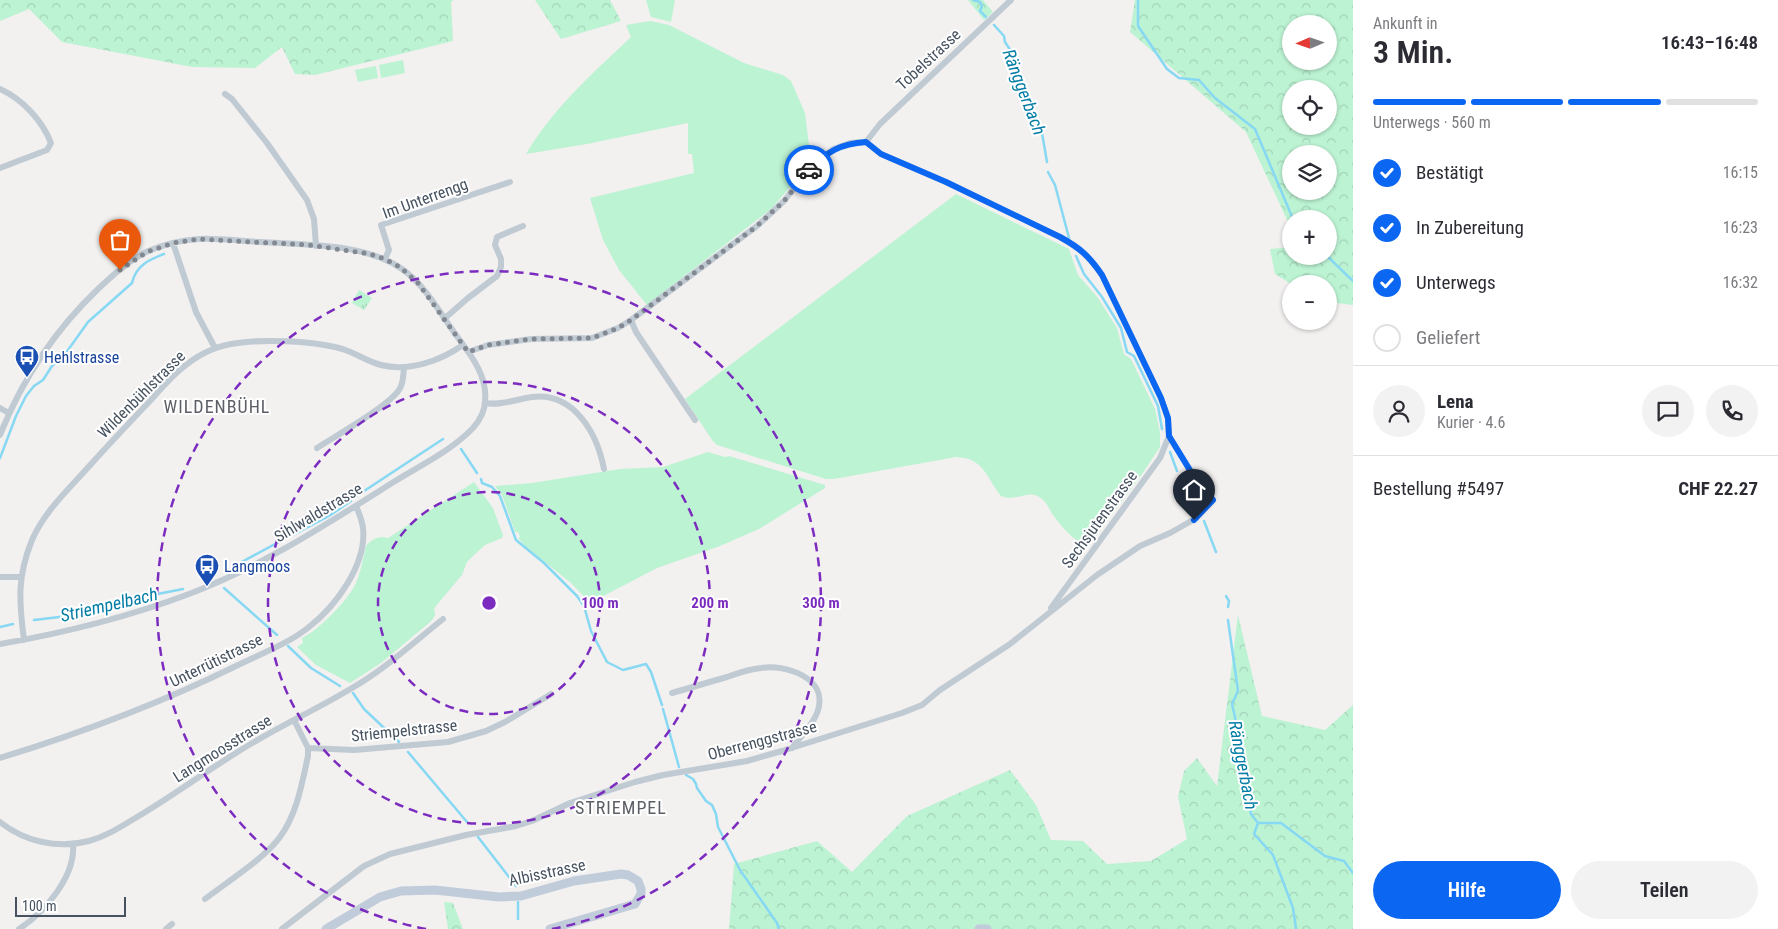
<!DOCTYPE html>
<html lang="de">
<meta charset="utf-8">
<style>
:root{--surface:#fff;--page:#f2f2f3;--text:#2b2b33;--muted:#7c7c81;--line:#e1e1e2;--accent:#0b66f1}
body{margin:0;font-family:"Roboto Condensed",sans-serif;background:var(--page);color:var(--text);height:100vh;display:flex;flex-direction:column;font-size:19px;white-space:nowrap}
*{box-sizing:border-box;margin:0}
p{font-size:16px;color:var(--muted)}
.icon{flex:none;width:28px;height:28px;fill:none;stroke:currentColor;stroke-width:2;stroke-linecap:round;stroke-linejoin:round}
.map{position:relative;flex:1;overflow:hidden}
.details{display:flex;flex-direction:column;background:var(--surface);width:425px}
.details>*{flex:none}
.needle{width:32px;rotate:268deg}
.controls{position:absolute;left:1282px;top:15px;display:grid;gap:10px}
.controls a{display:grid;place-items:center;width:55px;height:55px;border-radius:50%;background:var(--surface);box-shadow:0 1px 4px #0004;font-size:25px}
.scale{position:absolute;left:15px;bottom:12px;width:111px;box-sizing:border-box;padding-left:5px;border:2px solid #46525f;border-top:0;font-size:14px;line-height:18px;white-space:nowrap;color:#46525f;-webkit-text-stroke:4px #fff;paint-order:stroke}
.pin{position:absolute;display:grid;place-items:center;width:42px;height:42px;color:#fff;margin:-51px -21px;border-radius:50% 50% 50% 0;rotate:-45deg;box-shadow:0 0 5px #0007}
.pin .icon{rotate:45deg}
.courier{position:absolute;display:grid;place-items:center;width:50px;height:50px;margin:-25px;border:4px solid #0b66f1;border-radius:50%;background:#fff;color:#222;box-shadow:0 1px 6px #0007}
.headline em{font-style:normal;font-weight:600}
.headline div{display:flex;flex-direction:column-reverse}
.headline{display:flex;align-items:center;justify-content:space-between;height:85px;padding:0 20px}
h1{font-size:32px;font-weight:600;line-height:38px}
.bar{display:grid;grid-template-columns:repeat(4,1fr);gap:8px 5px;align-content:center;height:60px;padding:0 20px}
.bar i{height:6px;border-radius:4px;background:var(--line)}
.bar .current{background:var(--accent)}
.bar p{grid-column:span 4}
.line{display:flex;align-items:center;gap:12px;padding:0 20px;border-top:1px solid var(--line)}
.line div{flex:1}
.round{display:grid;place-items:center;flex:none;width:52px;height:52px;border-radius:26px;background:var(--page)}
ol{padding:0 20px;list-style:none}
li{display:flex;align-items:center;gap:15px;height:55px}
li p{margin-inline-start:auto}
li .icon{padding:5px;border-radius:50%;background:var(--accent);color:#fff;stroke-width:4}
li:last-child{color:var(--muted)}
li i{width:28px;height:28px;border:2px solid var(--line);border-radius:50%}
.button{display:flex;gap:10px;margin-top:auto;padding:10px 20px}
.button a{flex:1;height:58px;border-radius:30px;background:var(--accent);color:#fff;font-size:20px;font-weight:600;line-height:58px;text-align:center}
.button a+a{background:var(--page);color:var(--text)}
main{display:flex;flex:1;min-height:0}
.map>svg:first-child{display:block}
.grass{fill:#bcf3d3}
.forest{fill:url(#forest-crowns);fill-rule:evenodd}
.park{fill:url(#park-tufts)}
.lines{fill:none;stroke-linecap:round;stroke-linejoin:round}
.stream{stroke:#86d8f3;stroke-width:2.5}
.street{stroke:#c0cad3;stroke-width:6}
.secondary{stroke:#c1ccda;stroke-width:9}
.done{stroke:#838992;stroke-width:5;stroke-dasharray:0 9}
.route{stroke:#0b66f1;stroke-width:6}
.ring{fill:none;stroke:#7b2cbf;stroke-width:2.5;stroke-dasharray:9 6}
.labels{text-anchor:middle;stroke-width:4;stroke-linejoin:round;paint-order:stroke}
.street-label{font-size:16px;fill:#46525f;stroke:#fff}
.transit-label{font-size:16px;fill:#164399;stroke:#fff;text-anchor:start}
.water-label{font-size:18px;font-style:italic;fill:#037da6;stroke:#fff}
.neighbourhood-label{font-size:18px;letter-spacing:1px;fill:#5c6066;stroke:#fff}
.centre{fill:#7b2cbf;stroke:#fff;stroke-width:2.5}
.ring-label{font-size:15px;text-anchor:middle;font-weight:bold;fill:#7b2cbf;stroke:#fff;stroke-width:4;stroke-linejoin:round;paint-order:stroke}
</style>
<main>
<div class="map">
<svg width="1353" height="929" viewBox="0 0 1353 929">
<defs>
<pattern id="forest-crowns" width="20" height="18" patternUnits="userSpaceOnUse" patternTransform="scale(1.25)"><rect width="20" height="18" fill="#bcf3d3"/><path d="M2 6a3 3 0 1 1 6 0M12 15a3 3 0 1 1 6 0" fill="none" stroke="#a3d2b8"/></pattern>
<pattern id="park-tufts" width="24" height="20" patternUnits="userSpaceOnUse" patternTransform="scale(1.25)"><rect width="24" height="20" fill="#bcf3d3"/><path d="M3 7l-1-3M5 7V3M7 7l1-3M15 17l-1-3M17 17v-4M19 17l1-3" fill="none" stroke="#a3d2b8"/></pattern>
</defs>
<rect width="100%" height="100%" fill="#f3f0f0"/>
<path class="grass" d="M646,0H675L671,22L651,17Z
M650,21L669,25L744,63L783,75L791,81L805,113L809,145L806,162L799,177L771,209L647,305L619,270L603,240L590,198L694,173L692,154H688V123L587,144L526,154C553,108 593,73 631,37L626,25Z
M403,60L405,73L381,78L379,65Z
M376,66L378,78L358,82L355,70Z
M956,194L1069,249L1078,275L1098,298L1117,328L1124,354L1131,359L1155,409L1160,432V447L1142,474L1088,547C1072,539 1062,528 1051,512C1049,508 1046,502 1042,499C1029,487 1017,503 1001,496C986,477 984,458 956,457L834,479H826L717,445L712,440L685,399Z
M708,452L725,457L729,456L825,485V488L759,529L720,546L657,568L590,603L571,583L525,546L518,538L520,537L518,532H515L502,495L495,486L532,483L620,469L663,467Z
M474,482L493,508L503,535L502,538L485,545L473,556L467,562L462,575L436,606L434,609C437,616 433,619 429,623L381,663L350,683L316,665L297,647L303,643L302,638C319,630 348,600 356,583C361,571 363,558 366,546C372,539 379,535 388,538Z"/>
<path class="forest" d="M0,0H454L451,2L453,41L315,75L295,74L282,47L255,68L192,67L62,42L29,9L0,21Z
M535,0H610L621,21L561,39Z
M968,0H983L993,12L984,20Z
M1135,0H1353V305L1329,302V284H1291L1275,274L1270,249L1291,247V256H1329V219H1291V228L1246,132L1130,32ZM1291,24H1329V61H1291ZM1291,89H1329V126H1291ZM1291,154H1329V191H1291Z
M1238,615L1262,716L1325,730L1353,705V929H729L734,864L817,841L852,872L907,816L1010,770L1036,805L1051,840L1083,841L1107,864L1151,861L1187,839L1178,797L1184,771L1197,758L1217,786Z
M444,902L453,903L463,929H448Z"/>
<path class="park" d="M359,290L372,298L364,310L352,303Z"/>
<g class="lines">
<path class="stream" d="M973,0L980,2L982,6L980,11L986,17
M1138,0V26L1167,69L1179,78L1199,80L1215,98L1255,129L1293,219
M994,25L1004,36L1005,42L1011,51L1012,65L1018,84L1030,109L1041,127L1047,162
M1048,172L1055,185L1069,238
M1076,256L1084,274L1102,297L1121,328L1127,352L1134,356L1158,406L1162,429
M1327,256L1353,281
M461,449L477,473
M1170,452L1177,471
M0,458L16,416L26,396L34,386L43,380L52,366L63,357L88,322L132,283C136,265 149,260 164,254
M481,479L482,483L492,487L500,496L516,540L544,563L577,596L584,606L591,631L607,662L623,670L646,664L651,672L662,705
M355,497L443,439
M1204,521L1216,552
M293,535L329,516L351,501
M236,565L288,537
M224,588L277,635
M1226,596L1229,601L1228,607
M34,620L93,613L117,602L183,589
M1228,620L1238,691L1232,704L1235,717L1242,776L1248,795L1251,814L1258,823L1254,834L1273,855L1293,908L1296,929
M0,627L13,624
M288,646L311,668L340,686
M353,693L364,709L399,742
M663,709L679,767
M408,752L467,822
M686,775L693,779L696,784L697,788L706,801L712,805L716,814L718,827L740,870L777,923L779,929
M1258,823H1281L1325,856L1344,861L1353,873
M478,837L516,886
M518,902V919"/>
<path class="street" d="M0,89C22,99 42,120 51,143L47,150L0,168
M225,94L232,99L267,143L307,200L314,219L316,246
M866,142L880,124L1011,0
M173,243L196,312L215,348
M385,259L389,250L381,225L510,182
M444,319L468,298L497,276L501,267V259L495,245L497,237L523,226
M631,320L636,332L695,420
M468,352L488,345L531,339L592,338L618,328L631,320L757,226L784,201L807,172L833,149L850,143L866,142
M485,403C500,406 517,399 532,397C574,392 597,433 604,469
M0,408L9,413
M0,435C22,380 54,331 98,289C112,276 128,261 146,252C162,245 181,240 199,239C219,238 240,241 260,242C305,245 365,243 402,269C425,285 440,313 456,335C470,354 488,376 485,401C485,411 480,420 473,428C451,451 419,466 392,483C327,524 261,567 189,594C128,617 64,633 0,644
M317,448C337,435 387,407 399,390C404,383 403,375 404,367
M0,577H21
M1051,608L1160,458L1169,436
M24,640C19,601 17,577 32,540C45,510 71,487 92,463C111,442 130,422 149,402C161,389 172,375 186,365C201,353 219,345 238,343C265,339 308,341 335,347C352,350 365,361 381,365C409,372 440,361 463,345
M672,693C690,688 709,682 727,677C738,673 750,669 761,668C786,664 828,678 818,710C814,724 801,736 792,748
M308,748L354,750L448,742L486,731L505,722L551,694
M0,758C81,733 159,704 236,666C260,654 288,644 309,627C336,606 367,564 363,528C362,520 359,513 356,506
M0,822C25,842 58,849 89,841C107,836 122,826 137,817C171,797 202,774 236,753C273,729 314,711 352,688C385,669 413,643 443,619
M205,899C227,882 265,858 280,837C297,814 302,783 308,756V748L294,720
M19,929C45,912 76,876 73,844
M166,929L172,924
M282,929L364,866L390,854L466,835L516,826L532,821L570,803L635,782L663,775L747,761L782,751L902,713L922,705L940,690L1010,644L1097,575L1140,546L1170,533L1193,520L1213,500L1191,471L1169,436L1168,419L1161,398L1102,275C1089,256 1080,248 1060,237L946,182L881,154L866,142"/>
<path class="secondary" d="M326,929L380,897L401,891L435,890L499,897L521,896L574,881L621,874L628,875L638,881L641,889V894L635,904L550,929
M979,929H987"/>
</g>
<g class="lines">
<path class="done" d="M120,270L147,252L173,243L199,239L309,245L370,254L385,259L400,267L418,283L468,352L488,345L531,339L592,338L618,328L631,320L757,226L784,201L809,170"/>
<path class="route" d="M809,170C828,151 840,144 866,142L881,154L946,182L1060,237C1080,248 1089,256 1102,275L1161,398L1168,418L1169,436L1191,472L1213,500L1194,520"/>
</g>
<g class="ring">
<circle cx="489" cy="603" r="111"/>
<circle cx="489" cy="603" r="221"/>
<path d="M426 929A332 332 0 1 1 552 929"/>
</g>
<defs>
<symbol id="bus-pin" viewBox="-11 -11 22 30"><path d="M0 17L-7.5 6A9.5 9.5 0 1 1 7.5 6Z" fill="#1a4fb4" stroke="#fff"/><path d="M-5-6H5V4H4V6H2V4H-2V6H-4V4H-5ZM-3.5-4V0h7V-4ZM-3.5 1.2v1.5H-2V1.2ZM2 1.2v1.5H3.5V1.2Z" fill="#fff"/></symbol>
</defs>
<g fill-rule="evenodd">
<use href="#bus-pin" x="13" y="343" width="28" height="38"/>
<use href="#bus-pin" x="193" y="552" width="28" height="38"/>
</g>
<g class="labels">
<g class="street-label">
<text transform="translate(928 59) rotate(-43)" y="6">Tobelstrasse</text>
<text transform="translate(425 198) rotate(-20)" y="6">Im Unterrengg</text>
<text transform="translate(141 394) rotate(-45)" y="6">Wildenbühlstrasse</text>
<text transform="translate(318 512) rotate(-31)" y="6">Sihlwaldstrasse</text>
<text transform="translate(1099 519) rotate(-54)" y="6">Sechsjutenstrasse</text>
<text transform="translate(216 660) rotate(-26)" y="6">Unterrütistrasse</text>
<text transform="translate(404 730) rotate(-6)" y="6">Striempelstrasse</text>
<text transform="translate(762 740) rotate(-15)" y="6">Oberrenggstrasse</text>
<text transform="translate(222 748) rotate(-32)" y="6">Langmoosstrasse</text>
<text transform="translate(547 872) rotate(-12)" y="6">Albisstrasse</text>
</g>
<g class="transit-label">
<text x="44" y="363">Hehlstrasse</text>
<text x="224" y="572">Langmoos</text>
</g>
<g class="water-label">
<text transform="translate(1024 92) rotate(69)" y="6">Ränggerbach</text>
<text transform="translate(109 605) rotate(-13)" y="6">Striempelbach</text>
<text transform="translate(1243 765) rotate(79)" y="6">Ränggerbach</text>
</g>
<g class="neighbourhood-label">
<text x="217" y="413">WILDENBÜHL</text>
<text x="621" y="814">STRIEMPEL</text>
</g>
</g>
<circle cx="489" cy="603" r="8" class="centre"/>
<g class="ring-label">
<text x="600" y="608">100 m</text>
<text x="710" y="608">200 m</text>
<text x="821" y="608">300 m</text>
</g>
</svg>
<div class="controls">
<a><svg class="needle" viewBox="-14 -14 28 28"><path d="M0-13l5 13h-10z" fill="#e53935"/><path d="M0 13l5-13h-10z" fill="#7c7c81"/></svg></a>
<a><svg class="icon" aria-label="locate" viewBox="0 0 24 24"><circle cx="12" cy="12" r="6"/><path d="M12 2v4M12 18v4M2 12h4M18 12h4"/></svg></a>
<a><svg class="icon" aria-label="layers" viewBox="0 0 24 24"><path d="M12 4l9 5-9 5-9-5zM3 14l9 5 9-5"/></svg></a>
<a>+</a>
<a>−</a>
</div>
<div class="scale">100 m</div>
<div class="pin" style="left:120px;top:270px;background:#ea580c"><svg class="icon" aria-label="bag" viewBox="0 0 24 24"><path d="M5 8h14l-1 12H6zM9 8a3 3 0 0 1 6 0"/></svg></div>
<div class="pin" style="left:1194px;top:520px;background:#1f2937"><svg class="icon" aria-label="home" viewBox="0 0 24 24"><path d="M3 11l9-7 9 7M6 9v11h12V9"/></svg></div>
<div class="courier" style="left:809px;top:170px"><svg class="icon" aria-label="car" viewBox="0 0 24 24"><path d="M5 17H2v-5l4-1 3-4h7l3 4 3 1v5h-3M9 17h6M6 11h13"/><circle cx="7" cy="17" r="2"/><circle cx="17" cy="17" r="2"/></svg></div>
</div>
<section class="details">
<div class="headline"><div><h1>3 Min.</h1><p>Ankunft in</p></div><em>16:43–16:48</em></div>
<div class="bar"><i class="current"></i><i class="current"></i><i class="current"></i><i></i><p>Unterwegs · 560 m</p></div>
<ol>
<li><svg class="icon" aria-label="check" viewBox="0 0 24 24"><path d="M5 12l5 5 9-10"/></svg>Bestätigt<p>16:15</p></li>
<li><svg class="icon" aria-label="check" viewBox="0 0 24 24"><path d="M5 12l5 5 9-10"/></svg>In Zubereitung<p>16:23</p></li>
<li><svg class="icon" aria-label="check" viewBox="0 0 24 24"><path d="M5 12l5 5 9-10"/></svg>Unterwegs<p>16:32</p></li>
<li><i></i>Geliefert</li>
</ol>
<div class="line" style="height:90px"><a class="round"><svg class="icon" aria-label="person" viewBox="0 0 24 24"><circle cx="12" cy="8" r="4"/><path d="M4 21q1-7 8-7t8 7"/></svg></a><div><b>Lena</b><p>Kurier · 4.6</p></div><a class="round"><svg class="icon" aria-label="chat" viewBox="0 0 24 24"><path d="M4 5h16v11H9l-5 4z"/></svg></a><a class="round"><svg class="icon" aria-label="phone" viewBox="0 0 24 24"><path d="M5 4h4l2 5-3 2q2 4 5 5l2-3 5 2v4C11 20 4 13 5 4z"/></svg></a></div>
<div class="line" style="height:65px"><div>Bestellung #5497</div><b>CHF 22.27</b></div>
<div class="button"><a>Hilfe</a><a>Teilen</a></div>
</section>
</main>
